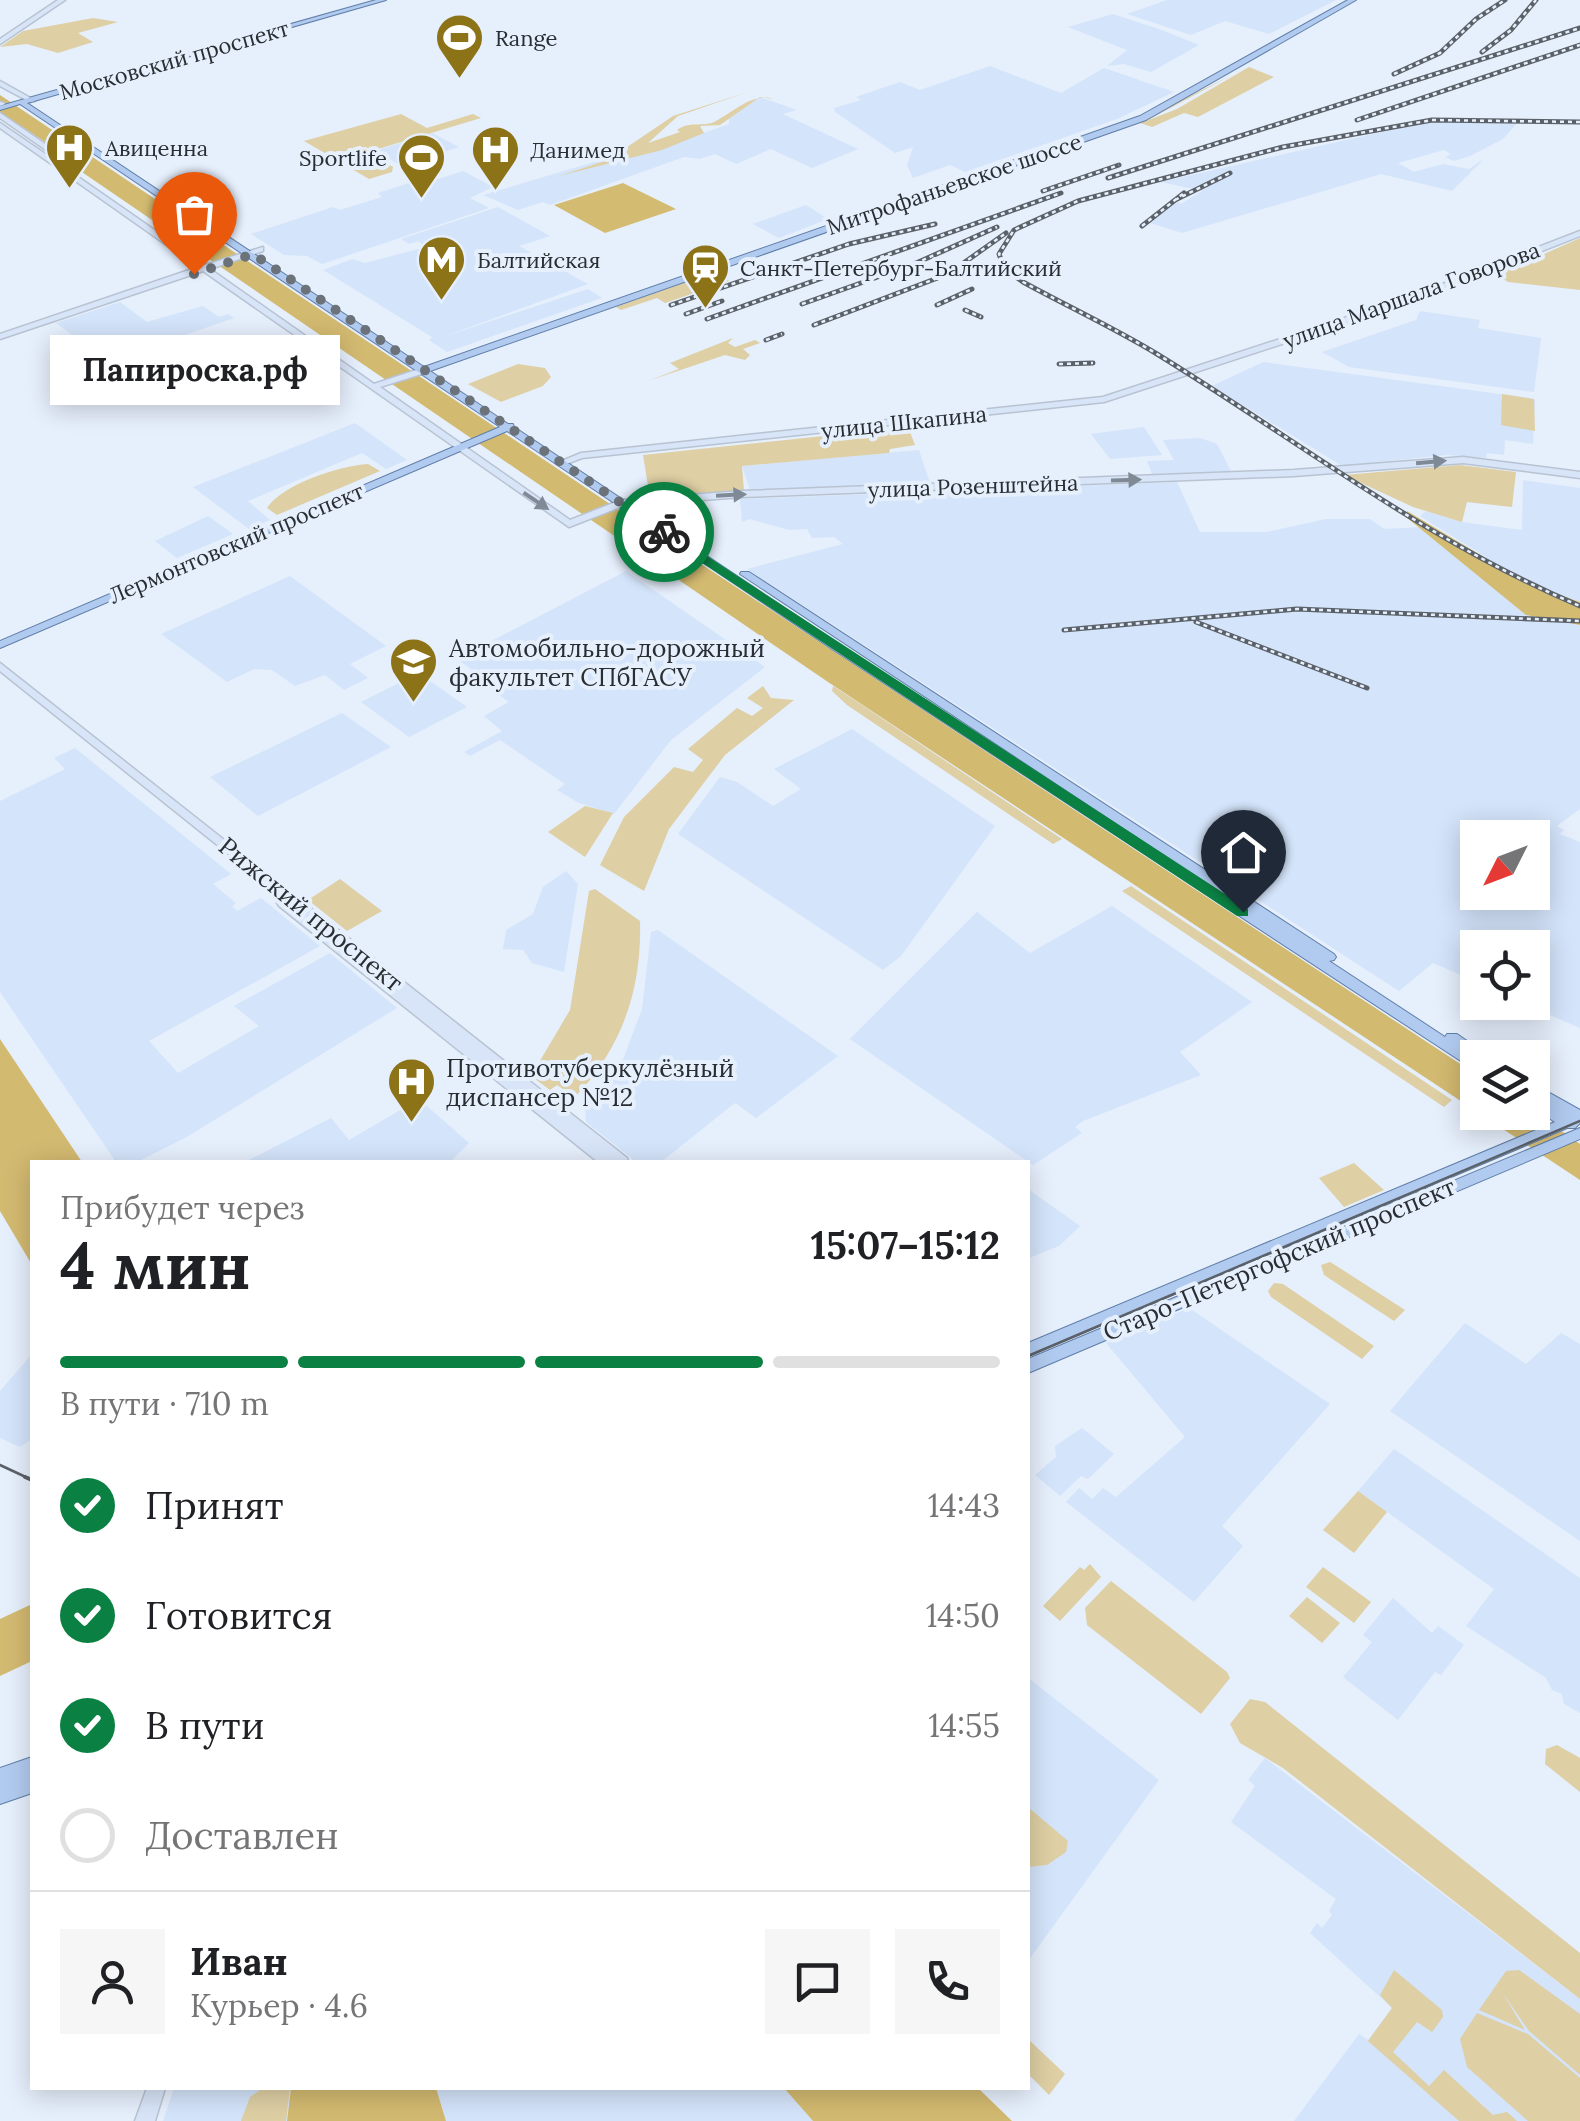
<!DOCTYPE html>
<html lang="ru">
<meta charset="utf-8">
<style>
:root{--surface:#fff;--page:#f6f6f6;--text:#202124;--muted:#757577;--line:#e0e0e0;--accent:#0b8043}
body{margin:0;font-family:Lora,serif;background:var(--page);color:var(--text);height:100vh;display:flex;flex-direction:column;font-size:38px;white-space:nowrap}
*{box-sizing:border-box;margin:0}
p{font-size:32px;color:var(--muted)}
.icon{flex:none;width:55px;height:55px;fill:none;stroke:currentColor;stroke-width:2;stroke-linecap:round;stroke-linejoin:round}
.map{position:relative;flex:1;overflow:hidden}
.details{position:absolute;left:30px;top:1160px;width:1000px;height:930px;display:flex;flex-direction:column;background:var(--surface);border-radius:0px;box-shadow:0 5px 25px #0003}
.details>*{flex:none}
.needle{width:65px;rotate:228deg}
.controls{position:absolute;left:1460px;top:820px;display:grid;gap:20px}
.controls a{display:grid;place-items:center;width:90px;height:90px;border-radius:0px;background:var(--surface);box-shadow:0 5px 25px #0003;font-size:50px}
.pin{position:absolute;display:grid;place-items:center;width:85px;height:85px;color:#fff;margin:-102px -42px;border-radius:50% 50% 50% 0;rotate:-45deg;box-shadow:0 0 10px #0007}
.pin .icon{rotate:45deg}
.courier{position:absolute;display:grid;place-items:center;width:100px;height:100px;margin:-50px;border:8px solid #0b8043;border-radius:50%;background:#fff;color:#222;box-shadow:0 2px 12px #0007}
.bubble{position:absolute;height:70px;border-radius:0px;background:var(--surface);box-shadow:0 5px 25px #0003;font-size:32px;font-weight:700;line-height:70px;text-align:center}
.headline em{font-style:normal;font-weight:700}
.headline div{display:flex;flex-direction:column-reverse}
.headline{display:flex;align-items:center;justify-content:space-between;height:170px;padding:0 30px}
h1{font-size:65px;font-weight:700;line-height:75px}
.bar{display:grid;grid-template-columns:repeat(4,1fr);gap:15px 10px;align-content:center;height:120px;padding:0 30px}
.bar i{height:12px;border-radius:8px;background:var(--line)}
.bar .active{background:var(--accent)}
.bar p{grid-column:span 4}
.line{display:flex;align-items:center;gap:25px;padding:0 30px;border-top:2px solid var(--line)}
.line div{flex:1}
.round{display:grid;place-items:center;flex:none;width:105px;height:105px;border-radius:0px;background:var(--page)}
ol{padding:0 30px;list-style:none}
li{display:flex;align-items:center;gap:30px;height:110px}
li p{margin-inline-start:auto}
li .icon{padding:10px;border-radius:50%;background:var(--accent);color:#fff;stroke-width:4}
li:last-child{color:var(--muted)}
li i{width:55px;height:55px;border:5px solid var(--line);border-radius:50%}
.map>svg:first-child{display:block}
.built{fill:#d4e4fa;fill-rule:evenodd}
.green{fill:#decfa4}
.forest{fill:#d3bb71}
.water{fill:#d3ba71}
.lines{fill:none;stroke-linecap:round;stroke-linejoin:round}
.secondary-casing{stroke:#b8c3d2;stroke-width:3}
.primary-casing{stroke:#607ea7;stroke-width:2}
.secondary{fill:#d8e5f8;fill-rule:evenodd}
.primary{fill:#b1cbf0;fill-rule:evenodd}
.tram-far1{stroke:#5b6168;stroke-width:2.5}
.tram{stroke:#5b6168;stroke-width:4}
.rail-casing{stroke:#5b6168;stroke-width:5}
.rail{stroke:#e6effc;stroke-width:2.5;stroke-dasharray:4;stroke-linecap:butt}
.oneway{fill:#808a96}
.route{fill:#0b8043}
.done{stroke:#6b7279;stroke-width:10;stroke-dasharray:0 18}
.labels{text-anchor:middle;stroke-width:8;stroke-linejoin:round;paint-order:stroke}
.far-poi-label{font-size:22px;fill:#292e33;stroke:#e6effc;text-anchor:start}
.far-street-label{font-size:22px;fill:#292e33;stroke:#e6effc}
.poi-label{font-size:25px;fill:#292e33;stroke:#e6effc;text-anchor:start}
.street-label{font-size:25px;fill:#292e33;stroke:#e6effc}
</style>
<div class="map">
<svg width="1580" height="2121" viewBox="0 0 1580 2121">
<rect width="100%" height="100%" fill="#e6effc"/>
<path class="built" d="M1167,0H1336L1269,34L1225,21L1191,35L1127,14Z
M1113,14L1159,29L1199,45L1151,72L1124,64L1107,66L1127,50L1068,27Z
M990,66L1061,93L1104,68L1174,92L1117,119L965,172L950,165L913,178L907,165L913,147L895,153L835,112L834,108L861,100L856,97L900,82L920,90Z
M760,97L797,110L783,114L858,149L812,168L771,149L736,164L715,154L700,159L684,157L550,205L543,202L518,210L483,195L655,144L664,147L729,124V118Z
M1488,121L1517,123L1503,139L1470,156L1454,161L1445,157L1451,154L1444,150L1398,163L1414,172L1443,164L1469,169L1484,159L1452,191L1381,174L1182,233L1150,223L1176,200L1181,204L1202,191L1161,182L1421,123Z
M432,133L459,147L402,166L375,151Z
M463,171L493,187L470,198L489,208L322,264L307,256L284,255L251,234L333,207L340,210L382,197L378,193L428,177L435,180Z
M806,205L828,219L779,238L753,224Z
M498,207L550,236L519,246L588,284L440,338L588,289L602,298L447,352L429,340L432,337L323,270L352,259L365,263L426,247L418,241L409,244L401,239Z
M120,302L147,322L203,306L219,317L228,314L234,318L107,362L56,323Z
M1420,311L1480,320L1478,328L1541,338L1534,392L1349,367L1322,352L1416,320Z
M1263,362L1530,398L1535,400L1533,444L1505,440L1504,455L1487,453L1486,458L1446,455L1342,466L1212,386Z
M355,423L407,460L386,469L362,453L248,501L270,520L249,529L193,487Z
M1144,427L1162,455L1110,459L1091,434Z
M1200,438L1217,444L1231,471L1152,474L1147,461L1174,460L1163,440Z
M919,450L930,483L750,490L742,466Z
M1523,480L1580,488V602L1529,584L1420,516L1426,511L1462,522L1522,530Z
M1177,482L1200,532H1267L1326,519H1370L1384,529L1421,527L1526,615L1580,625V809L1557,826L1564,830L1560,834L1580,842V1028L1522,1003L1532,1002V948H1478L1477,982L1433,963L1399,991L747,569L843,544L834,537L812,538L807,529L789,530L750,519L742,522L740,499ZM1478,838H1532V892H1478Z
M208,516L233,534L177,558L155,541Z
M626,571L765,667L671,740L614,814L579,803L557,790L565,784L500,740L470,756L464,752L502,731L484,716L509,702L475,678L479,675L457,659Z
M290,576L386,646L350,664L368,678L344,690L325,675L295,686L272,670L254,669L227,682L161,634Z
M419,673L467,707L409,737L361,702Z
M342,713L391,747L258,816L210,777Z
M852,729L995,826L901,956L883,970L678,834L720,777L737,782L773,806L801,789L774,769Z
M75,748L231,874L213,884L236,903L232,906L237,911L261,898L320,946L149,1041L178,1073L259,1026L234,1006L330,953L397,1008L185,1138L137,1162H116L0,992V801L65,769L54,758Z
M566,871L578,884L564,972L532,963L523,950L503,949L506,930L533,914L543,887Z
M1112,906L1252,1002L1180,1052L1201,1075L1083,1121L1075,1127L1082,1133L1033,1165L850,1039L977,912L1030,953Z
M658,930L838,1056L756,1118L735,1103L661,1162H636L586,1122L585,1103L619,1070L642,1009L651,932Z
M419,1099L469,1143L450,1162H245L331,1118L349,1140Z
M1028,1189L1080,1226L1059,1246L1029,1258Z
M1189,1308L1330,1404L1222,1526L1243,1546L1194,1602L1066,1502L1079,1488L1092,1499L1103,1488L1116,1497L1185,1437L1106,1343Z
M1465,1323L1526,1364L1561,1333L1580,1344V1541L1390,1411Z
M32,1354V1439L20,1447L0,1438V1391Z
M1082,1428L1114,1454L1088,1479L1081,1476L1060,1496L1035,1475L1056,1457L1055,1446Z
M1394,1449L1580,1578V1713L1564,1704L1562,1694L1552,1690L1546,1678L1466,1626L1494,1589L1358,1491Z
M1393,1598L1432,1633L1438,1626L1464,1645L1441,1675L1435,1672L1398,1720L1343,1677L1372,1642L1363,1635Z
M1028,1678L1159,1780L1028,1961Z
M1265,1758L1580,1999V2121H1294L1359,2034L1368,2040L1392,2008L1310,1933L1317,1923L1322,1928L1332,1915L1329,1911L1336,1899L1231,1822L1255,1786L1248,1780Z
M174,2088H291L287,2121H163Z
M436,2088H784L813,2121H446Z"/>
<path class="green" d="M93,18L118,22L78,33L93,42L58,53L27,44L0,47L23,31Z
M1249,67L1274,77L1198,117L1184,113L1152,127L1137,122L1230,76L1146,121L1177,109Z
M748,92L678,116L648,143L680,132L677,130C691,120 704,128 716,121C733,112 754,92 773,99L760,97L720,125L700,126L704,133L662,150L559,176L608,160L673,116Z
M401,114L427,128L473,114L481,118L368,152L393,167L392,172L369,179L304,141Z
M1580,238V290L1508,282L1497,275Z
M722,269L729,273L725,278L729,281L665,303L657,298L621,310L616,307Z
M733,338L728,343L735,347L755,340L760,343L743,349L750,355L745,360L725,355L648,381L679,369L670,363Z
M518,364L545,368L551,377L543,386L501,402L468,384Z
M1502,394L1534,399L1535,431L1501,425Z
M890,429L910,432L915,445L890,449L889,453L742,466L744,491L645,495L649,492L643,455Z
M368,464L380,471L277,515L267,508C283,484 339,466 368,464Z
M1460,465L1516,472L1512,507L1467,502L1462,522L1413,507L1344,475Z
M763,686L771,698L794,700L725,755L669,829L644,891L600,865L624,817L674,767L693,772L703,760L688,749L737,708L752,716L763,708L747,698Z
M833,686L856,701L1062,839L1053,844L847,705L832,691Z
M585,806L613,813L585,857L548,832Z
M340,879L382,911L347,931L308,900Z
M1131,886L1452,1100L1444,1107L1122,891Z
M595,889L640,921C642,989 622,1048 575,1097L557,1085L550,1090L531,1076L570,1010L589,891Z
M1354,1163L1384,1190L1344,1207L1319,1178Z
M1330,1262L1335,1265L1405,1310L1394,1321L1324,1275L1321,1265Z
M1274,1283L1283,1284L1374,1346L1362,1359L1271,1297L1268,1291Z
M1358,1491L1387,1512L1354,1553L1323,1530Z
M1090,1564L1101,1577L1060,1621L1043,1606L1080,1567L1084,1570Z
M1323,1567L1371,1602L1354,1623L1306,1587Z
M1111,1581L1227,1672L1230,1678L1201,1714L1087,1625L1085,1608Z
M1307,1597L1340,1623L1322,1643L1289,1616Z
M1250,1699L1265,1702L1580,1953V1999L1283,1768L1240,1743L1230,1724Z
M1557,1745L1580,1758V1792L1545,1764L1546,1749Z
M1028,1807L1068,1841L1066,1852L1047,1865L1028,1867Z
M1394,1970L1442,2010L1443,2017L1432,2032L1417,2022L1393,2052L1429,2086L1444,2070L1493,2115L1507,2112L1517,2121H1459L1368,2041L1392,2008L1380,1995Z
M1519,1970L1580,2014V2075L1529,2031L1502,1992L1525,2030L1479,2010L1506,1971Z
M1477,2013L1528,2034L1580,2078V2121H1528L1467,2067L1460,2039Z
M1028,2039L1065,2074L1049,2095L1028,2074Z
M263,2088H290L286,2121H241L250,2097Z"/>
<path class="forest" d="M623,183L676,209L605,233L554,205Z
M1407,511L1529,584L1580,602V625L1526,615L1406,517Z"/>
<path class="water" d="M0,95L607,502L1477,1075L1478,1112L1533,1111L1580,1144V1180L828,682L76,168L78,164L0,112Z
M0,1039L82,1162H32V1265L0,1211Z
M32,1604V1661L0,1676V1619Z
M291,2088H436L446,2121H287Z
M784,2088H978L1012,2121H813Z"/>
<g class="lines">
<defs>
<path id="secondary" d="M58,0H65L0,44V39Z
M0,81L34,100L35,101L30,102L0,86Z
M0,102L4,103L5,104L0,106Z
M0,113L61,155L69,168L68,170L205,265L263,247V251L210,269L374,384L422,368H428V372L380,387L570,520L621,500L742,491L1294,470L1463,457L1580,472V478L1463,463L1294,476L742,497L623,506L569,527L203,271L0,339V334L198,267L0,128V123L60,164L56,157L0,118Z
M1580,231V236L1420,299L1104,402L582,458L561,466L557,463L581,453L1103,397L1414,295Z
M0,663L627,1158L628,1162H598L279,906L277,903L279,900H286L0,671Z
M147,2088H165L155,2121H135Z"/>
<path id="primary" d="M376,0H386L27,103L424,367L1140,116L1348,0H1356L1146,120L430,371L508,424H513L514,427L840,645L1182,867L740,574L741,572H749L1334,954L1336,957L1334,960L1329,961L1445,1037L1447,1034H1457L1491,1058H1478V1070L1473,1069L832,649L507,431L0,648V641L500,427L20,104L0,110V106Z
M1532,1083L1580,1110V1123L1575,1128H1567L1028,1356V1343L1555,1122L1532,1107Z
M1580,1128V1139L1028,1373V1359Z
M32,1757V1793L0,1804V1768Z"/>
</defs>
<use href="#secondary" class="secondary-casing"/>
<use href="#primary" class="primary-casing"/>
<use href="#secondary" class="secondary"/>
<use href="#primary" class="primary"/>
<path class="tram-far1" d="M1028,1356L1580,1121
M0,1465L30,1479"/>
<path class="tram" d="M25,1477L32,1480"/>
<defs>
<path id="rail" d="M1482,52L1511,30L1536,0
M1394,74L1440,53L1476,19L1505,0
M1357,120L1580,45
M1580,122L1432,120L1283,147L1078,201L1014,230L999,254L1004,268L1023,282C1067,306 1114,328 1157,354C1297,440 1428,542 1580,606
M1108,178L1580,28
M1043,191L1119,165
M1175,200L1230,173
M1142,226L1184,193
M802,304L914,264L997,227
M671,305L849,244L935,224
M937,305L972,289
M965,310L981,317
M686,314L722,301
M707,319L1061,193
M814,325L948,274L1006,233
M766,340L782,334
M1059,364L1093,363
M1196,622L1367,688
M1064,630L1297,609L1580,621"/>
</defs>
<use href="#rail" class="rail-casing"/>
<use href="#rail" class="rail"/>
</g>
<defs><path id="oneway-solid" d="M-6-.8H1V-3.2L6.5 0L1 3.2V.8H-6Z" transform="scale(2.5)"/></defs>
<g class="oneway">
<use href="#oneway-solid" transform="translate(1431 462) rotate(-5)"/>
<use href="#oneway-solid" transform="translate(1126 480) rotate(-2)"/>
<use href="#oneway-solid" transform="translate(731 495) rotate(-3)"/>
<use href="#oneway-solid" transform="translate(536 501) rotate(34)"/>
</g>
<path class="route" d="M664,528L1248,909V916H1237L660,535Z"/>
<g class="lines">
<path class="done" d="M194,274L253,254L664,532"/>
</g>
<defs>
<symbol id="stadium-pin" viewBox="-11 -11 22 30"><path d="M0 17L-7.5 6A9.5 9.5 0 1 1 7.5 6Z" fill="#8d7318" stroke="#e6effc"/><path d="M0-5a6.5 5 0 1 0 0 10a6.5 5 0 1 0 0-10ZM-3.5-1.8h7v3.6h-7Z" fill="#fff"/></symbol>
<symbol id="hospital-pin" viewBox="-11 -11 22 30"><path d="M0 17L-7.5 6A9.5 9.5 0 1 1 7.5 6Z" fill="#8d7318" stroke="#e6effc"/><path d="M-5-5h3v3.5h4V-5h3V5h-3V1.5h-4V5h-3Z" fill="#fff"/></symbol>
<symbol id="metro-pin" viewBox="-11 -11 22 30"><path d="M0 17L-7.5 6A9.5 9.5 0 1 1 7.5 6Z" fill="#8d7318" stroke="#e6effc"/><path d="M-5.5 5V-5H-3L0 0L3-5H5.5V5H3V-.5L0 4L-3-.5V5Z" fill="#fff"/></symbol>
<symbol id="station-pin" viewBox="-11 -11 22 30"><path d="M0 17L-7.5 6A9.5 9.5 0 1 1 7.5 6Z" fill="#8d7318" stroke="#e6effc"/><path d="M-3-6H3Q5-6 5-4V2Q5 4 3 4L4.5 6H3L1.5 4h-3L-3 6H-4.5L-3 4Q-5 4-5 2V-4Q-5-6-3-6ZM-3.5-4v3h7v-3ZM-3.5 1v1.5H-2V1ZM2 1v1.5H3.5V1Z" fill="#fff"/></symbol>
<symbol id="university-pin" viewBox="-11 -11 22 30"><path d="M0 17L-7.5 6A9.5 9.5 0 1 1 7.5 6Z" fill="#8d7318" stroke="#e6effc"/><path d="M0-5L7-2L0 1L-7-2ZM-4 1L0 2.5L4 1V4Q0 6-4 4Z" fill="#fff"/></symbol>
</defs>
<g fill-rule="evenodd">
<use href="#stadium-pin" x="432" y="10" width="55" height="75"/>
<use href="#hospital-pin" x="42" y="120" width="55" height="75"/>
<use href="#hospital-pin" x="468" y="122" width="55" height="75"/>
<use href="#stadium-pin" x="394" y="130" width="55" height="75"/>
<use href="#metro-pin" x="414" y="232" width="55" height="75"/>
<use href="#station-pin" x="678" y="240" width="55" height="75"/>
<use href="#university-pin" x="386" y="634" width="55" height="75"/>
<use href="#hospital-pin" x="384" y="1054" width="55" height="75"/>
</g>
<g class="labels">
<g class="far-poi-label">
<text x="495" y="46">Range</text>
<text x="105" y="156">Авиценна</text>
<text x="530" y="158">Данимед</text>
<text x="387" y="166" text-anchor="end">Sportlife</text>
<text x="477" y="268">Балтийская</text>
<text x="740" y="276">Санкт-Петербург-Балтийский</text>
</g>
<g class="far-street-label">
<text transform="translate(174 60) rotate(-16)" y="8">Московский проспект</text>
<text transform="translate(954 184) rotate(-19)" y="8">Митрофаньевское шоссе</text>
<text transform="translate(1411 295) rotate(-20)" y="8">улица Маршала Говорова</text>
<text transform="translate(904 422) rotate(-6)" y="8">улица Шкапина</text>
<text transform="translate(973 486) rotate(-2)" y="8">улица Розенштейна</text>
<text transform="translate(236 543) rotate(-23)" y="8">Лермонтовский проспект</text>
</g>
<g class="poi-label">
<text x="449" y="657">Автомобильно-дорожный<tspan x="449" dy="29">факультет СПбГАСУ</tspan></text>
<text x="446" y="1077">Противотуберкулёзный<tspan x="446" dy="29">диспансер №12</tspan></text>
</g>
<g class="street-label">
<text transform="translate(311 914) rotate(39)" y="9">Рижский проспект</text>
<text transform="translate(1279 1259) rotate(-23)" y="9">Старо-Петергофский проспект</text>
</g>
</g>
</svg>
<div class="controls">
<a><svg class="needle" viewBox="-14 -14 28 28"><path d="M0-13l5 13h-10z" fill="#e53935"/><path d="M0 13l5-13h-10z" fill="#757577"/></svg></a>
<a><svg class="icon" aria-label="locate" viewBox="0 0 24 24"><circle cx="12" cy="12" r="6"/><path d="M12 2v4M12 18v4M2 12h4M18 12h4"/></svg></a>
<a><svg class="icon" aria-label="layers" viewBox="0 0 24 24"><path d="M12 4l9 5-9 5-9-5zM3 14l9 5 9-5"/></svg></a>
</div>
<div class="pin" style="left:194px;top:274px;background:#ea580c"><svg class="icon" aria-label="bag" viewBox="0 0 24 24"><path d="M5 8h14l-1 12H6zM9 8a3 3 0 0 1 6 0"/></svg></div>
<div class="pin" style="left:1243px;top:912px;background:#1f2937"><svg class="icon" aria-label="home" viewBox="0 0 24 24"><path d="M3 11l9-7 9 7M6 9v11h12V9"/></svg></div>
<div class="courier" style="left:664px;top:532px"><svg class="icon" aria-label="bike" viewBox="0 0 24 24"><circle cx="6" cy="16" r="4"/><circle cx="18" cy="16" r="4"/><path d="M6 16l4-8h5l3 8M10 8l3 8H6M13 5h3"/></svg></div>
<div class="bubble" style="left:50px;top:335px;width:290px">Папироска.рф</div>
<section class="details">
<div class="headline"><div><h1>4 мин</h1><p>Прибудет через</p></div><em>15:07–15:12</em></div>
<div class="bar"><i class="active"></i><i class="active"></i><i class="active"></i><i></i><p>В пути · 710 m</p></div>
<ol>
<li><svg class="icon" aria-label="check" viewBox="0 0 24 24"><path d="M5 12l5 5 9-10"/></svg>Принят<p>14:43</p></li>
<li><svg class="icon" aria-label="check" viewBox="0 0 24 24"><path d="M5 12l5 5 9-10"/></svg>Готовится<p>14:50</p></li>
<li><svg class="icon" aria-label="check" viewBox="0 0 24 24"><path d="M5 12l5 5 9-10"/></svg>В пути<p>14:55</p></li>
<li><i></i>Доставлен</li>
</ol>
<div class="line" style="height:180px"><a class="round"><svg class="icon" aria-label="person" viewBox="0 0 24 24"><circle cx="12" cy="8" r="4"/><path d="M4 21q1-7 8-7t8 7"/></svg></a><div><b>Иван</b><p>Курьер · 4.6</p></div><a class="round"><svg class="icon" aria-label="chat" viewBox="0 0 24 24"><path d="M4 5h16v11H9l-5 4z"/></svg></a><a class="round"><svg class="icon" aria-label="phone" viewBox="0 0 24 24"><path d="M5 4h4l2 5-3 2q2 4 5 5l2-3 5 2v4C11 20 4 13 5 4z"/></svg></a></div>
</section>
</div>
